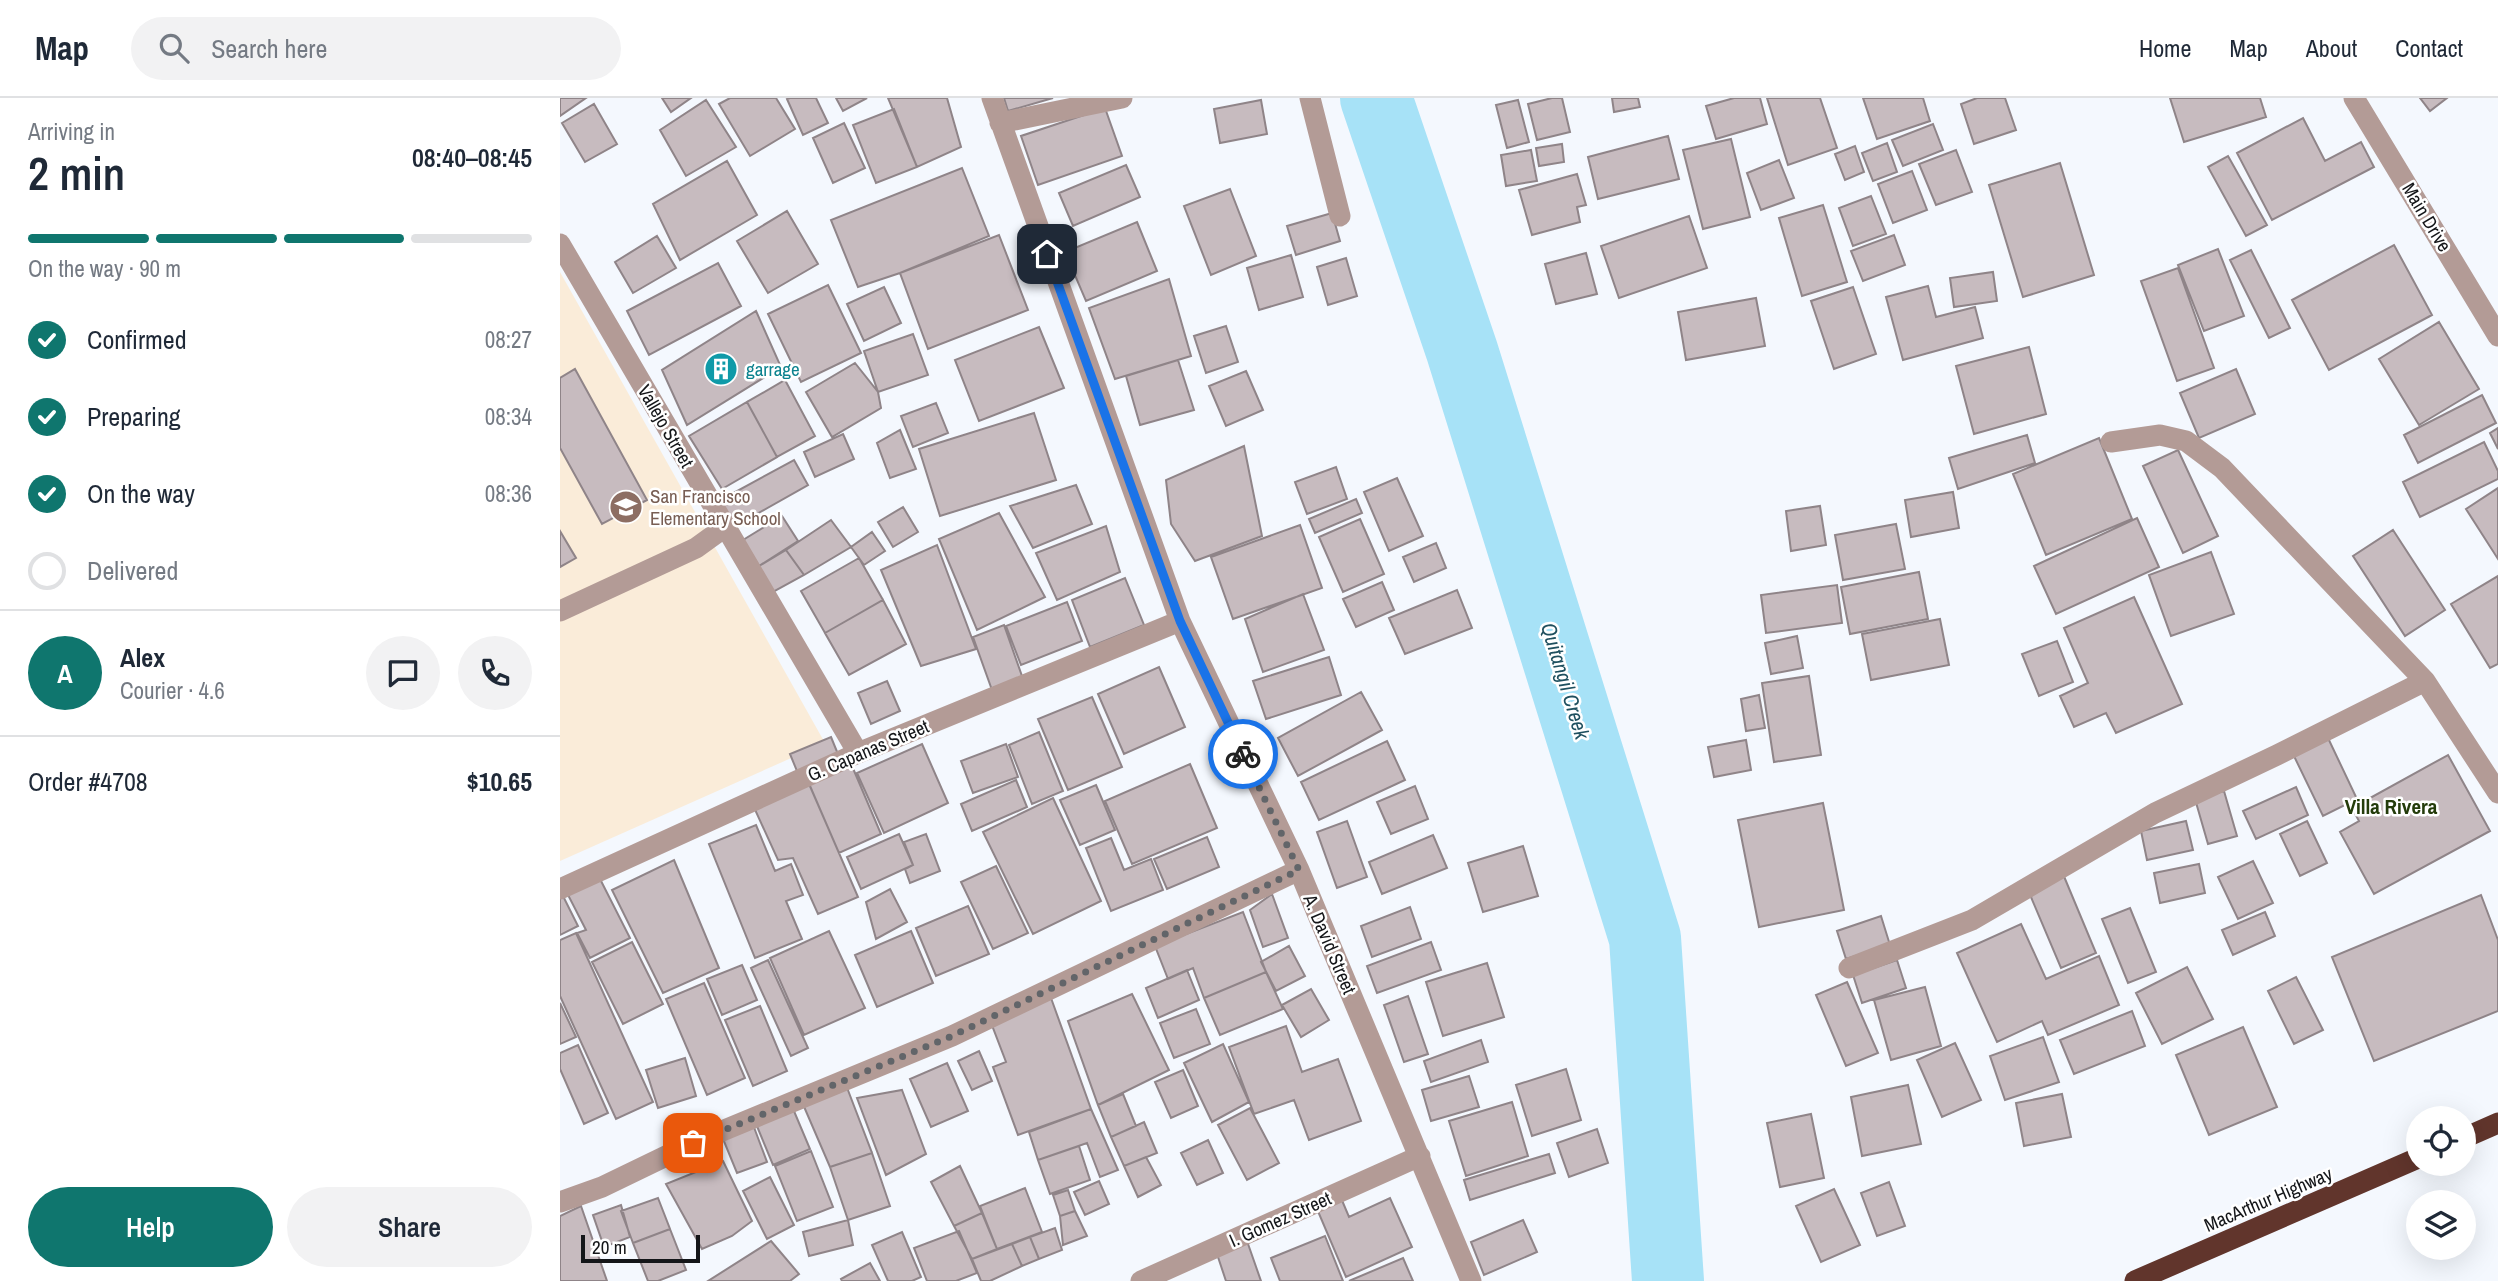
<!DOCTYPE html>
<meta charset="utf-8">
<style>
:root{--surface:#fff;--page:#f2f2f3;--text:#1f2937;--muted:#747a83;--line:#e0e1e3;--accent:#0f766e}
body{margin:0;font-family:"Archivo Narrow",sans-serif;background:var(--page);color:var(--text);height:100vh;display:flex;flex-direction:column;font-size:26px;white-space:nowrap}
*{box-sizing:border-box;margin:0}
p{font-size:23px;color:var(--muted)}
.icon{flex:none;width:38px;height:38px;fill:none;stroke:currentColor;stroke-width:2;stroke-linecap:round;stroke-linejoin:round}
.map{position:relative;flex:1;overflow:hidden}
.side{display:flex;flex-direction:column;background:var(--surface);width:560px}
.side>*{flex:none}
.controls{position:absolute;left:1846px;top:1008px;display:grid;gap:14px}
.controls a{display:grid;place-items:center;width:70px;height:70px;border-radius:50%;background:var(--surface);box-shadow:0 7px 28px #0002;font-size:35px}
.scale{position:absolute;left:21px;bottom:18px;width:119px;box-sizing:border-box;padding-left:7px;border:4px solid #141619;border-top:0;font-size:19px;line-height:24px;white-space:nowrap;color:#141619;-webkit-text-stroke:5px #fff;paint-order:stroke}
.pin{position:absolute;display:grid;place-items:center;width:60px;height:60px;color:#fff;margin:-30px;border-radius:14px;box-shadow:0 4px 10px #0006}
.courier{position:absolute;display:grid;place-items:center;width:70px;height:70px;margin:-35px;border:5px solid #1a73e8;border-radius:50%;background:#fff;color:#222;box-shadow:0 2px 9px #0007}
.headline em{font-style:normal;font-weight:600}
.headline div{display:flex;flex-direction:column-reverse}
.headline{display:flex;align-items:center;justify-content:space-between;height:119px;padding:0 28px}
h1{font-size:46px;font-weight:600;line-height:52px}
.bar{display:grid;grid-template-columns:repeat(4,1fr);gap:10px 7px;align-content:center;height:84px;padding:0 28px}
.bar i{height:9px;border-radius:5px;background:var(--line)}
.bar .current{background:var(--accent)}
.bar p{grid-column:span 4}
.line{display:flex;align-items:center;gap:18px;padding:0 28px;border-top:2px solid var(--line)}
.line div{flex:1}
.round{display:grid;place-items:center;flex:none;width:74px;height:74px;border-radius:37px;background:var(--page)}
ol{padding:0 28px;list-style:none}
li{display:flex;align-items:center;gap:21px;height:77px}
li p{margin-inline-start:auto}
li .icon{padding:7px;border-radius:50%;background:var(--accent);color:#fff;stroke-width:4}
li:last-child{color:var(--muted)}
li i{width:38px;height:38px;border:4px solid var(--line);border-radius:50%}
.primary-button{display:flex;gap:14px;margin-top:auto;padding:14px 28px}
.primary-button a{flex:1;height:80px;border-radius:42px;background:var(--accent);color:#fff;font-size:28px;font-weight:600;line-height:80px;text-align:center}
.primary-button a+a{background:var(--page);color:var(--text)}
header{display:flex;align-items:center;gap:42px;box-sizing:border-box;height:98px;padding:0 35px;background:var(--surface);border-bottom:2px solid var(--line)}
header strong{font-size:33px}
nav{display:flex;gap:38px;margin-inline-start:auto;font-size:24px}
.search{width:490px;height:63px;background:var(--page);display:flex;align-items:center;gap:18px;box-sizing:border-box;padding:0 24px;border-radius:38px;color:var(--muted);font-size:26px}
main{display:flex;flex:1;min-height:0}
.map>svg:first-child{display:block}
.education{fill:#faecd9}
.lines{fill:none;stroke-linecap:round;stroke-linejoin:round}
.river{stroke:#a7e2f7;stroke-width:72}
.building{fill:#c7bbbf;stroke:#8f8488;stroke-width:2}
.minor{stroke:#b39b96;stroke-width:21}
.highway{stroke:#61352c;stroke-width:21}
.done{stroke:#626569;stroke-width:7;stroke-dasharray:0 12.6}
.route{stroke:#1a73e8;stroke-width:9}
.labels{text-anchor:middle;stroke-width:5;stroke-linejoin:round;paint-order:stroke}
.street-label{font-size:19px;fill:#141619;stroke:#fff}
.culture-label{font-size:19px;fill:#0d838f;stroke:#fff;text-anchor:start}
.education-label{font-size:19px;fill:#785e54;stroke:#fff;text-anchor:start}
.water-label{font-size:21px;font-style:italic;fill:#1f505f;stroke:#fff}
.neighbourhood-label{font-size:21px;font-weight:bold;fill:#243c0b;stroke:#fff}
</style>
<header>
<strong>Map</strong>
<div class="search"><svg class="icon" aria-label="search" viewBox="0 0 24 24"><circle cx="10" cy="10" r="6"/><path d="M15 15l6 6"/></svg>Search here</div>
<nav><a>Home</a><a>Map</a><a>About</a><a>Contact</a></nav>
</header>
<main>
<section class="side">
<div class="headline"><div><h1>2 min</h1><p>Arriving in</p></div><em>08:40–08:45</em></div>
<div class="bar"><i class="current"></i><i class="current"></i><i class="current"></i><i></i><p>On the way · 90 m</p></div>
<ol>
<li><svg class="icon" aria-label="check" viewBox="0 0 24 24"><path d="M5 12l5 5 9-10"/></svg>Confirmed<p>08:27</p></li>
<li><svg class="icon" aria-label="check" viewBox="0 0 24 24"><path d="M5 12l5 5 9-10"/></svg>Preparing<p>08:34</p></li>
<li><svg class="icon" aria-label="check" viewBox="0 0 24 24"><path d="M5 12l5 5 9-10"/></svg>On the way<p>08:36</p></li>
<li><i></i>Delivered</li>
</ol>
<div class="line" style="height:126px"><b class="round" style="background:var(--accent);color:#fff">A</b><div><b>Alex</b><p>Courier · 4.6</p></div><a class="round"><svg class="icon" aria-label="chat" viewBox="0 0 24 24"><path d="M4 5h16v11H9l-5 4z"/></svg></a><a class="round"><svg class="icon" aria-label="phone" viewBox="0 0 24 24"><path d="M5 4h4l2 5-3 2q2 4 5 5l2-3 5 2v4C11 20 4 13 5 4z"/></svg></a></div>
<div class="line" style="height:91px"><div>Order #4708</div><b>$10.65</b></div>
<div class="primary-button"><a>Help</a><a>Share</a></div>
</section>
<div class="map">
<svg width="1938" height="1183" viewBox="0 0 1938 1183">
<rect width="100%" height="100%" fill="#f4f8fe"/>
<path class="education" d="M0,174L265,645L0,763Z"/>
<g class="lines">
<path class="river" d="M816,0L902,253L1085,840L1108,1183"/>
</g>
<path class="building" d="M0,0H26L0,18Z
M102,0H131L111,14Z
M170,0H216L235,31L190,58L159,6Z
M230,0H256L268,25L243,37L227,1Z
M276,0H307L283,13Z
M328,0H387L401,49L357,69Z
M444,0H493L448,13Z
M992,0H1002L1010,34L977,42L968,6Z
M1052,0H1078L1080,9L1054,14Z
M1174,0H1200L1207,26L1156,41L1146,8Z
M1207,0H1260L1277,50L1228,67Z
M1303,0H1363L1370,23L1317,41Z
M1417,0H1445L1456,32L1414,46L1401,6Z
M1610,0H1700L1706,19L1624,44Z
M1860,0H1887L1870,13Z
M146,2L176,49L126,78L100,32Z
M701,2L707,36L660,45L654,11Z
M958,2L969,44L947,50L936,7Z
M34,6L57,46L25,64L2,25Z
M545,10L562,58L478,87L461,38Z
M334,11L357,69L316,85L293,27Z
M1743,20L1765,63L1801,44L1814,69L1712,122L1677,55Z
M284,25L305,70L273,85L253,40Z
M1373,26L1383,52L1343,68L1332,42Z
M1108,38L1119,81L1038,101L1028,59Z
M1171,41L1190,119L1143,131L1123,52Z
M1327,45L1337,74L1313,83L1302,55Z
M1002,46L1004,64L979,68L976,50Z
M1295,48L1304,74L1285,82L1275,56Z
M971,52L977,83L946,88L941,57Z
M1396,52L1412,94L1376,107L1359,66Z
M1668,58L1707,127L1686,138L1648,69Z
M1219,62L1234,100L1201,112L1187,75Z
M167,63L197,117L120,162L93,106Z
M1500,65L1534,177L1463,199L1429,87Z
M566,67L580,99L513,128L499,95Z
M402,70L429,138L340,175L298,189L271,122Z
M1352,73L1367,112L1333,125L1318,86Z
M1017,76L1026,107L1017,109L1020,124L972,137L959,92Z
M670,91L696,158L651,177L624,108Z
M1311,98L1326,136L1293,148L1279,110Z
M1263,107L1287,184L1242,198L1219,120Z
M227,113L258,166L208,195L177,143Z
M772,115L780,143L736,157L727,128Z
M1129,118L1147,170L1059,200L1041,148Z
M577,124L597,173L526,203L505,154Z
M439,137L468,212L368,251L340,175Z
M1334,137L1345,167L1303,183L1291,153Z
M97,138L116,170L73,195L55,164Z
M1834,147L1872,217L1769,272L1732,202Z
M1658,151L1684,218L1644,233L1618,167Z
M1691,152L1730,230L1709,240L1670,162Z
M1026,155L1037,196L996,206L985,166Z
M731,157L743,199L699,212L687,170Z
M786,160L797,198L768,207L757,169Z
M158,165L181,208L89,257L67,213Z
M1618,170L1654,270L1617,283L1581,183Z
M1433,174L1437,203L1394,209L1390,180Z
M609,181L631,258L555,281L529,210Z
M268,187L301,255L241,284L208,216Z
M1368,188L1376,219L1415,209L1423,240L1343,262L1326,199Z
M324,189L341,225L304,243L287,206Z
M1293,189L1316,256L1274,271L1251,203Z
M1196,200L1205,248L1126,262L1118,214Z
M196,213L221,269L127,327L102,272Z
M1879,224L1919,291L1859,327L1819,261Z
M666,228L678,264L646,275L634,238Z
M479,229L504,290L419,323L395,262Z
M353,236L368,277L318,294L304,253Z
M1469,249L1486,316L1414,336L1396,268Z
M618,262L634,312L580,327L566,278Z
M295,265L318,294L321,310L272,339L246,294Z
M15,271L87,402L42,426L0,350V280Z
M1676,271L1695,316L1639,340L1620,295Z
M686,273L703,312L666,328L649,288Z
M225,282L255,338L217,359L187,304Z
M1922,297L1936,325L1858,365L1844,337Z
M187,304L217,359L162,391L129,338Z
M376,305L388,335L353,349L341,318Z
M474,315L496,382L380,418L359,351Z
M1938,330V351L1930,335Z
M340,332L356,371L330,380L317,345Z
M283,336L294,361L255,379L244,354Z
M1467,337L1475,365L1398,391L1389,360Z
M1539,340L1572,421L1486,457L1453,376Z
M1924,344L1938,373V381L1860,419L1843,384Z
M684,348L702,438L635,463L611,426L606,382Z
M1618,352L1658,438L1623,455L1583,368Z
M234,362L248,387L172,430L157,404Z
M776,369L787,401L747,416L735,384Z
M837,380L863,438L829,453L804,394Z
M516,387L532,426L473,450L450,408Z
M1938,390V461L1906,411Z
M1393,394L1399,430L1351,439L1345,402Z
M796,401L802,415L755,435L749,421Z
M1260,408L1266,447L1231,453L1226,413Z
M343,409L358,434L333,449L318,424Z
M439,415L485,499L417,532L379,441Z
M222,418L238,443L199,468L183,442Z
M1577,420L1599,469L1496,516L1474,468Z
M800,421L824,476L783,494L759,439Z
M271,422L291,449L244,477L226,452Z
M1336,426L1345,471L1283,482L1275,437Z
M740,427L762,490L673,521L651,459Z
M546,428L560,474L497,502L476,455Z
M1833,432L1885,512L1845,538L1793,458Z
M0,433L16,460L0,469Z
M312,434L325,453L304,467L291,449Z
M876,445L886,470L854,484L843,459Z
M377,447L416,551L361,568L321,472Z
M226,452L244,477L213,494L199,468Z
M1651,454L1674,516L1611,538L1589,477Z
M299,460L323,502L265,535L241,493Z
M1359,474L1368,521L1290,536L1281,489Z
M1938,478V566L1930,570L1891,506Z
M565,480L584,527L530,549L512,502Z
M822,484L834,512L796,529L783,501Z
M1277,487L1282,525L1206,535L1201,497Z
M897,492L912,530L845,556L829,520Z
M743,496L764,552L703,574L685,521Z
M1574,499L1622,606L1556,635L1546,615L1514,629L1500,598L1528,585L1504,530Z
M323,502L346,546L289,577L265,535Z
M507,504L522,543L461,567L446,528Z
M1380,521L1389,567L1311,582L1302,536Z
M444,527L463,581L432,592L413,539Z
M1237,538L1243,570L1211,576L1205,545Z
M1497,543L1513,584L1479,598L1462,556Z
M769,559L781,597L706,621L693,583Z
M599,569L625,629L564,656L538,596Z
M1249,578L1261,657L1214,664L1202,585Z
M327,583L340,613L311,626L298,595Z
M801,594L822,632L738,678L718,640Z
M1199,597L1205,630L1186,633L1181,601Z
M532,599L562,669L508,692L478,621Z
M479,634L503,693L472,706L449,647Z
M271,639L280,661L239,678L230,656Z
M1768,640L1797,701L1763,718L1733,656Z
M1186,642L1191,672L1154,679L1148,649Z
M827,643L845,682L759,722L741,684Z
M362,646L388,705L324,735L297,675Z
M446,646L458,679L413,695L401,663Z
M1888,657L1930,733L1814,796L1780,734L1799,723L1792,710Z
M630,666L657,730L572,766L545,703Z
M292,668L321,736L279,755L249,686Z
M247,681L298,799L258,816L233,760L218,762L192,705Z
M456,682L467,709L412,733L401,706Z
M536,687L555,732L520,747L500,702Z
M855,688L868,721L831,736L817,704Z
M1736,689L1748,717L1696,741L1683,713Z
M1664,693L1677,738L1648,746L1635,701Z
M493,700L541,803L473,836L423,734Z
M1263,705L1284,812L1199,829L1178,722Z
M787,723L807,779L777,790L757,734Z
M1626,723L1633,752L1587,762L1581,733Z
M1747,723L1767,765L1740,778L1720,736Z
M196,727L215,773L231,766L243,797L226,803L242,841L195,860L149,746Z
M339,736L353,767L301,791L287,759Z
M366,736L380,773L350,785L345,771L353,767L344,744Z
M873,737L887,770L822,796L809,764Z
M647,739L659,769L607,791L594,761Z
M551,740L564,772L591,761L603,792L551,813L526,750Z
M963,748L978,798L923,814L908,765Z
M114,762L159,870L103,895L52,792Z
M1693,763L1713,805L1678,821L1658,779Z
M1639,766L1645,795L1600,805L1594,775Z
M436,768L468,835L433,851L401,784Z
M1503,776L1536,855L1501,870L1468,792Z
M38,777L70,840L30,860L17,835L26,832L6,793Z
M330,791L347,824L316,841L306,804Z
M0,792L18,828L0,837Z
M712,796L728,840L703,849L690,812Z
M1921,797L1938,842V913L1814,963L1772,859Z
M408,808L429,856L376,878L356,830Z
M850,809L861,841L812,859L801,828Z
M1570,810L1596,874L1568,885L1542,821Z
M683,814L706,874L644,900L633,870L608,881L595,848Z
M1705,814L1715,838L1673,857L1662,832Z
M1321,818L1330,847L1286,861L1277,833Z
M1461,826L1486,881L1539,858L1559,907L1488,937L1482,923L1437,944L1397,855Z
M269,833L305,910L244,937L210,860Z
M351,833L373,885L317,909L295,857Z
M16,835L93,1004L56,1021L0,898V842Z
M72,844L103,906L63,926L32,864Z
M871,844L881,872L817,895L807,868Z
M729,848L745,878L716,893L701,864Z
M208,862L248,950L231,958L191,870Z
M1337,862L1346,890L1302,905L1293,877Z
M927,865L944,919L883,938L866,884Z
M182,867L197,902L162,917L147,881Z
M1627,869L1653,921L1602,946L1576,895Z
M627,872L639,902L598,920L586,890Z
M706,874L723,911L660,937L644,900Z
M1736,879L1763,932L1734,946L1708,893Z
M1287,884L1318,955L1286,968L1256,897Z
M144,885L185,980L147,997L106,901Z
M1365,889L1381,948L1331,962L1314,902Z
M751,891L769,922L741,939L722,907Z
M572,896L609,972L538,1007L508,923Z
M848,898L868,956L844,964L824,907Z
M491,900L531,1011L458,1037L433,969L446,964L430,922Z
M0,905L16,939L0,946Z
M200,908L227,973L193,988L165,922Z
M636,911L650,946L614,960L600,925Z
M1572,913L1585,948L1514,976L1500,942Z
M726,928L742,974L778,961L801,1023L749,1042L734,1002L694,1016L669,949Z
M1683,929L1717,1009L1649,1037L1616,957Z
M1483,939L1499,984L1445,1002L1430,958Z
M921,942L928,964L871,984L864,963Z
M1395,945L1421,1002L1382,1019L1357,962Z
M663,946L689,1004L652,1024L624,965Z
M18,947L48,1015L24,1026L0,971V955Z
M419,953L432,983L412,992L398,963Z
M125,960L136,998L98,1010L86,972Z
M387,965L408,1013L371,1029L350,981Z
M1006,971L1021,1022L972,1038L956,987Z
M623,972L638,1008L611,1020L595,984Z
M909,978L919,1009L871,1023L862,992Z
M286,987L312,1055L270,1069L242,1004Z
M1348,987L1361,1046L1302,1058L1291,999Z
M342,992L366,1056L326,1077L297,1000Z
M563,996L576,1028L551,1039L538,1007Z
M1502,996L1511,1039L1464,1048L1456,1005Z
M952,1004L968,1058L906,1078L889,1023Z
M231,1006L250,1051L213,1067L194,1021Z
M690,1010L719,1065L687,1082L658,1027Z
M531,1011L558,1072L540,1079L527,1045L478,1062L469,1034Z
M1251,1016L1264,1080L1220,1089L1207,1025Z
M192,1024L207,1064L177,1075L161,1036Z
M584,1024L597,1055L564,1068L551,1039Z
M1037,1031L1048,1065L1009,1079L997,1045Z
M648,1042L663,1075L637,1087L621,1055Z
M519,1048L530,1082L490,1096L478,1062Z
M251,1053L273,1109L237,1123L215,1068Z
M312,1055L330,1108L288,1122L270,1069Z
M989,1056L995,1075L910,1102L904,1082Z
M586,1059L601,1087L578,1099L564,1068Z
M163,1063L192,1123L172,1138L142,1151L106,1086Z
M400,1068L422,1115L394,1128L371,1084Z
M210,1079L234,1127L207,1141L183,1093Z
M539,1083L549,1106L525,1117L514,1094Z
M1329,1084L1345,1128L1317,1138L1301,1095Z
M465,1090L482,1134L437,1151L420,1108Z
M1274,1091L1300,1147L1261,1164L1236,1108Z
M508,1092L515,1113L500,1118L493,1097Z
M98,1100L110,1131L73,1145L61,1113Z
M781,1100L789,1119L830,1100L852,1149L786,1179L757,1111Z
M61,1107L70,1139L44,1149L33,1117Z
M21,1108L47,1183H0V1118Z
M515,1113L527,1138L503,1147L500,1118Z
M422,1115L437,1151L412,1161L394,1128Z
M288,1122L293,1147L249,1158L243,1134Z
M963,1122L977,1154L924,1177L911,1144Z
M495,1130L502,1152L479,1161L470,1139Z
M110,1131L126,1172L98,1183H88L73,1145Z
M399,1133L417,1175L396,1183H367L354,1150Z
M342,1134L361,1179L352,1183H328L312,1147Z
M765,1138L783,1183H720L711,1160Z
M470,1139L479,1161L462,1168L452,1146Z
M211,1143L239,1176L230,1183H148Z
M687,1143L701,1183H666L656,1153Z
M452,1146L462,1168L430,1183H421L412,1161Z
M843,1160L853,1183H789Z
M310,1165L320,1183H282L281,1181Z"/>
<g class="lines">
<path class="minor" d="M432,0L620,523L739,772L911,1183
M750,0L780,118
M1794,0L1938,238
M440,25L562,0
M0,146L298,655
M1551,344L1600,337L1626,343L1662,370L1865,583L1938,695
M0,513L136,450L165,429
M0,791L298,655L620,523
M1289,870L1412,822L1595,715L1717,657L1865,583
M0,1104L42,1089L133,1045L392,938L739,772
M581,1183L860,1058"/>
<path class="highway" d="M1904,1040L1938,1025
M1575,1183L1858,1060"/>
</g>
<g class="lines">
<path class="done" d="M133,1045L392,938L739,772L683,656"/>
<path class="route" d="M487,156L620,523L683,656"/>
</g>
<defs>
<symbol id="building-disc" viewBox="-11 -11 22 22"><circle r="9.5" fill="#0f9aa8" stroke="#fff"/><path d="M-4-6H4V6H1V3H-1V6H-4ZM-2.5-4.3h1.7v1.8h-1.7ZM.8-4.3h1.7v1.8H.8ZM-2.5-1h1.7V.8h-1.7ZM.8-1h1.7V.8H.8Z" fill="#fff"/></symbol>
<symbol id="school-disc" viewBox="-11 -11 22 22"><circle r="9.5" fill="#8d6e63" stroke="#fff"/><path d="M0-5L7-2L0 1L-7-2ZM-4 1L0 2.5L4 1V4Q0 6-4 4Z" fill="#fff"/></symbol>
</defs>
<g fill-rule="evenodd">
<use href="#building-disc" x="142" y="252" width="38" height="38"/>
<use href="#school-disc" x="47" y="390" width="38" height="38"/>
</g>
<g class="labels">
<g class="street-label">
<text transform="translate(1867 119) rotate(59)" y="7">Main Drive</text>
<text transform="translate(106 328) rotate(60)" y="7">Vallejo Street</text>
<text transform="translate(308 652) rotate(-23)" y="7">G. Capanas Street</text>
<text transform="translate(770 846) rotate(67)" y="7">A. David Street</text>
<text transform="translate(1708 1101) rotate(-23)" y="7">MacArthur Highway</text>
<text transform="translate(720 1121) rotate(-24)" y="7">I. Gomez Street</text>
</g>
<g class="culture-label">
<text x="186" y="278">garrage</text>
</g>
<g class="education-label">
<text x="90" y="405">San Francisco<tspan x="90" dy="22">Elementary School</tspan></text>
</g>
<g class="water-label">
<text transform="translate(1005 583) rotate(73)" y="7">Quitangil Creek</text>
</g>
<g class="neighbourhood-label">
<text x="1831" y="716">Villa Rivera</text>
</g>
</g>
</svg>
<div class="controls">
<a><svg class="icon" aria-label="locate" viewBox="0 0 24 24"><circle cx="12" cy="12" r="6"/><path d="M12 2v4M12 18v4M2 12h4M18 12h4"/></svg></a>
<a><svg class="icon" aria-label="layers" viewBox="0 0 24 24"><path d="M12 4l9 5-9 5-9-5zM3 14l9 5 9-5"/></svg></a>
</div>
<div class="scale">20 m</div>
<div class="pin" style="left:133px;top:1045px;background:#ea580c"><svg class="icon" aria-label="bag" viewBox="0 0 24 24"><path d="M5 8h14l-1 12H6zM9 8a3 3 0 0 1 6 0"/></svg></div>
<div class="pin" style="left:487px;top:156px;background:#1f2937"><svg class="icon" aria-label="home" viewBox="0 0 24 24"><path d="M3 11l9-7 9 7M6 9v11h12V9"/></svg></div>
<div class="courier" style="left:683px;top:656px"><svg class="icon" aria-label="bike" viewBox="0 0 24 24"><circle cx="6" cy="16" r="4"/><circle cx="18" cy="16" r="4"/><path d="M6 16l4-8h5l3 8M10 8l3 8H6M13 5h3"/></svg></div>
</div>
</main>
